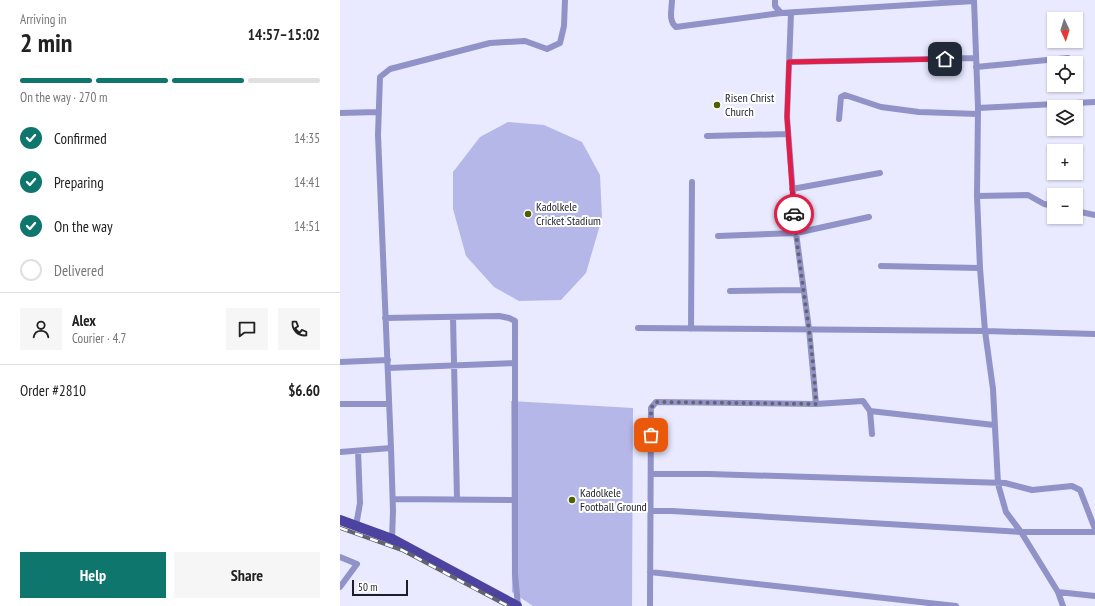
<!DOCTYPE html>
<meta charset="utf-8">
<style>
:root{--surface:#fff;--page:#f6f6f6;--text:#222;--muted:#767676;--line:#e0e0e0;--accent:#0f766e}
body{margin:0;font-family:"PT Sans Narrow",sans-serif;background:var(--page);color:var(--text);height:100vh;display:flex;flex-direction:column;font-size:15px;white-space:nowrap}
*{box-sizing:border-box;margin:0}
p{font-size:13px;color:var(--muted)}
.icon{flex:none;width:22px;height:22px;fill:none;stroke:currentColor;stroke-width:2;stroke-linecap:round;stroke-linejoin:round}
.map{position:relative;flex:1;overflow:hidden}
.side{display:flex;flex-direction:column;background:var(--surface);width:340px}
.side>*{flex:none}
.needle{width:26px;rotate:176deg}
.controls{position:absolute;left:707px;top:12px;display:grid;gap:8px}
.controls a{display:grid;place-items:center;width:36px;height:36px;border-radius:0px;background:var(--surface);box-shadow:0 1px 3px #0004;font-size:20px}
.scale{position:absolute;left:12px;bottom:10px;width:56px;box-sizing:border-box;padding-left:4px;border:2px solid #1d1e27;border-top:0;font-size:11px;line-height:14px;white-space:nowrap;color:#1d1e27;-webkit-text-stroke:3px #fff;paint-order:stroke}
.pin{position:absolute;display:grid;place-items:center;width:34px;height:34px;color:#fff;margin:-17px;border-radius:8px;box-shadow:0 2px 6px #0006}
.courier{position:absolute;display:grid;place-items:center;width:40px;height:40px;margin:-20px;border:3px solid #e11d48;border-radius:50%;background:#fff;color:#222;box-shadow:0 1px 5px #0007}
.head em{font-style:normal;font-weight:800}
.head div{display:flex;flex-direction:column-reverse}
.head{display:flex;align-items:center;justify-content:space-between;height:68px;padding:0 20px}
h1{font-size:26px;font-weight:800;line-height:30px}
.bar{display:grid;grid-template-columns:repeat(4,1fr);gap:6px 4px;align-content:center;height:48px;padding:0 20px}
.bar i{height:5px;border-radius:3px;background:var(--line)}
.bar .active{background:var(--accent)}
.bar p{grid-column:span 4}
.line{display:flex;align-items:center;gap:10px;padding:0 20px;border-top:1px solid var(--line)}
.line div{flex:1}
.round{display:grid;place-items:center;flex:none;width:42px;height:42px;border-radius:0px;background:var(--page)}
ol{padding:0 20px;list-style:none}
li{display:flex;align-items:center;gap:12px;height:44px}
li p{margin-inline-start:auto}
li .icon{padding:4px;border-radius:50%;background:var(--accent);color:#fff;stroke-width:4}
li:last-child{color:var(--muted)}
li i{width:22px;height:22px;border:2px solid var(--line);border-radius:50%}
.cta{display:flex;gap:8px;margin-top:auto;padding:8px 20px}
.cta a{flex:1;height:46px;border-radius:0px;background:var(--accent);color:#fff;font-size:16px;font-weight:800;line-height:46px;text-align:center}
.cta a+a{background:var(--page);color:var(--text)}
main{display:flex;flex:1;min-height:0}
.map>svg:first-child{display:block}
.green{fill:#b5b7e9}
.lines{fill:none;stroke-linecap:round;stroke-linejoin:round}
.minor{stroke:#9192c7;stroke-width:6}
.primary{stroke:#4c43a1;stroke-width:10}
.rail-casing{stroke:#626370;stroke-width:4}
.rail{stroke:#fff;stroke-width:2.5;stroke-dasharray:8;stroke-linecap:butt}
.done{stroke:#646573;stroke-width:4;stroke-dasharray:0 7.2}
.route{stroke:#e11d48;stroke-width:5}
.poi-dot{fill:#505f00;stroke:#fff;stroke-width:1.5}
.labels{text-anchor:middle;stroke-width:4;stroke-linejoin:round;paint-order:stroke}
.poi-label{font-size:12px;fill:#1d1e27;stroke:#fff;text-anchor:start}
</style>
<main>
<section class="side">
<div class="head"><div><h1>2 min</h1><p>Arriving in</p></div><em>14:57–15:02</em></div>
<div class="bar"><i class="active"></i><i class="active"></i><i class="active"></i><i></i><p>On the way · 270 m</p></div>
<ol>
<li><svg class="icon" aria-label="check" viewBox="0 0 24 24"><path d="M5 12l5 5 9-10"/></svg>Confirmed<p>14:35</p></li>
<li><svg class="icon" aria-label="check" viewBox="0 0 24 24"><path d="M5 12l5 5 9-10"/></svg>Preparing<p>14:41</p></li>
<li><svg class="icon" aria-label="check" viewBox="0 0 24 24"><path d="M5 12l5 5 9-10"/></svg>On the way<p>14:51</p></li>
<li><i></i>Delivered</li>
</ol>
<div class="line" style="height:72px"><a class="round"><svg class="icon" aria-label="person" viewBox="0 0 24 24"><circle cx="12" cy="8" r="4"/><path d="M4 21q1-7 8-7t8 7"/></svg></a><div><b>Alex</b><p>Courier · 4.7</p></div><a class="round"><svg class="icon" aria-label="chat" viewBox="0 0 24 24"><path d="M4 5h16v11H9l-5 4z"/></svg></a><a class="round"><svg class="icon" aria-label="phone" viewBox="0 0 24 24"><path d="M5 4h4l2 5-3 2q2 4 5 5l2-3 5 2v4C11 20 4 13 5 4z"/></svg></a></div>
<div class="line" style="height:52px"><div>Order #2810</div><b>$6.60</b></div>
<div class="cta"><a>Help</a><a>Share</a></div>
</section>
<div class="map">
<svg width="755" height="606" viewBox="0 0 755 606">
<rect width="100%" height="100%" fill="#e9eaff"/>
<path class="green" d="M168,122L204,125L242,142L260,175L262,218L246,273L221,300L179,301L154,287L126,256L113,209V172L140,137Z
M171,401L293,408L292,606H193L172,592Z"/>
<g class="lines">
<path class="minor" d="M332,0C332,8 328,21 336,27L441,13L634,1
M435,0V6L441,13
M634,0L638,108L637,196L640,268L645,331L653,389L658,484L666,512L681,532L718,592L723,606
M451,13L447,117L456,233L469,329L476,404
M449,62L636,58
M636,67L728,58
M638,108L755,102
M0,113L38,112
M499,119L501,97L505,95L541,107L579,112L638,114
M367,136L448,134
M452,189L540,173
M637,196L688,195L704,204L714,206
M736,211L755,215
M378,236L456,233L529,217
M541,266L640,268
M390,291L463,290
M113,317L117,499
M45,318L159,316L169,318L175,321V574L178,606
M298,328L645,331L755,334
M351,329L352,182
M0,362L48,360
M48,368L174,363
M0,404H49
M530,411L532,434
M0,452L51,448
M311,474H369L665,483L692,490L732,486L740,490L755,529
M53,499L175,500
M311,511H332L681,532H755
M16,526L20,503L18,451
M52,539L53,511L51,448L38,135L40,77L50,69L150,43L185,41L207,49L220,43L224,26L225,0
M0,557L17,564L0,587
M310,572L616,606
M718,592L755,596
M310,606L311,408L316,402L476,404L523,401L530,411L654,425"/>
<path class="primary" d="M0,520L52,539L177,606"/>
<defs>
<path id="rail" d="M0,528L62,550L168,606"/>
</defs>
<use href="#rail" class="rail-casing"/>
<use href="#rail" class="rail"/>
</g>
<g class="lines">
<path class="done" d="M311,435V408L316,402L476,404C473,340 460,278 454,214"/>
<path class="route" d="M454,214L447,117L449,62L605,59"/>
</g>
<g class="poi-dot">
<circle cx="377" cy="105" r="4"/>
<circle cx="188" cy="214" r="4"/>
<circle cx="232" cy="500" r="4"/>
</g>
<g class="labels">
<g class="poi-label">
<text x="385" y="102">Risen Christ<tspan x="385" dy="14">Church</tspan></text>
<text x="196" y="211">Kadolkele<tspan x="196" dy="14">Cricket Stadium</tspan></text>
<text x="240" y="497">Kadolkele<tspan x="240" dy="14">Football Ground</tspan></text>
</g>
</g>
</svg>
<div class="controls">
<a><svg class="needle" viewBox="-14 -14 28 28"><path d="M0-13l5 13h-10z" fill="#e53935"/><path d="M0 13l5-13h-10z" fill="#767676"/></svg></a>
<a><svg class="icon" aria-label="locate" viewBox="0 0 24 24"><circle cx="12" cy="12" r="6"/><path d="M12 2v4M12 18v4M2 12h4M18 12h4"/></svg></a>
<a><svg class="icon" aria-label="layers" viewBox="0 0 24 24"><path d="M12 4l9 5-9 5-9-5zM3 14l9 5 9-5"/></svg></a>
<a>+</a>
<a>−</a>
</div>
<div class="scale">50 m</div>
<div class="pin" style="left:311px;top:435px;background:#ea580c"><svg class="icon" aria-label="bag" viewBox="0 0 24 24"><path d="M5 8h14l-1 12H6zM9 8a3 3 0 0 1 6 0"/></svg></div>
<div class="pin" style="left:605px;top:59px;background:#1f2937"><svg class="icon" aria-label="home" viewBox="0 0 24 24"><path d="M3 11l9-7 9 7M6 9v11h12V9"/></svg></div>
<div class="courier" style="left:454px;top:214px"><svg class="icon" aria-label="car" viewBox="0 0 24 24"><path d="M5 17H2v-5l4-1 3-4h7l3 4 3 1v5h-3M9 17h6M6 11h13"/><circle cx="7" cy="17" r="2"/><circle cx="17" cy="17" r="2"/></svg></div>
</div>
</main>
